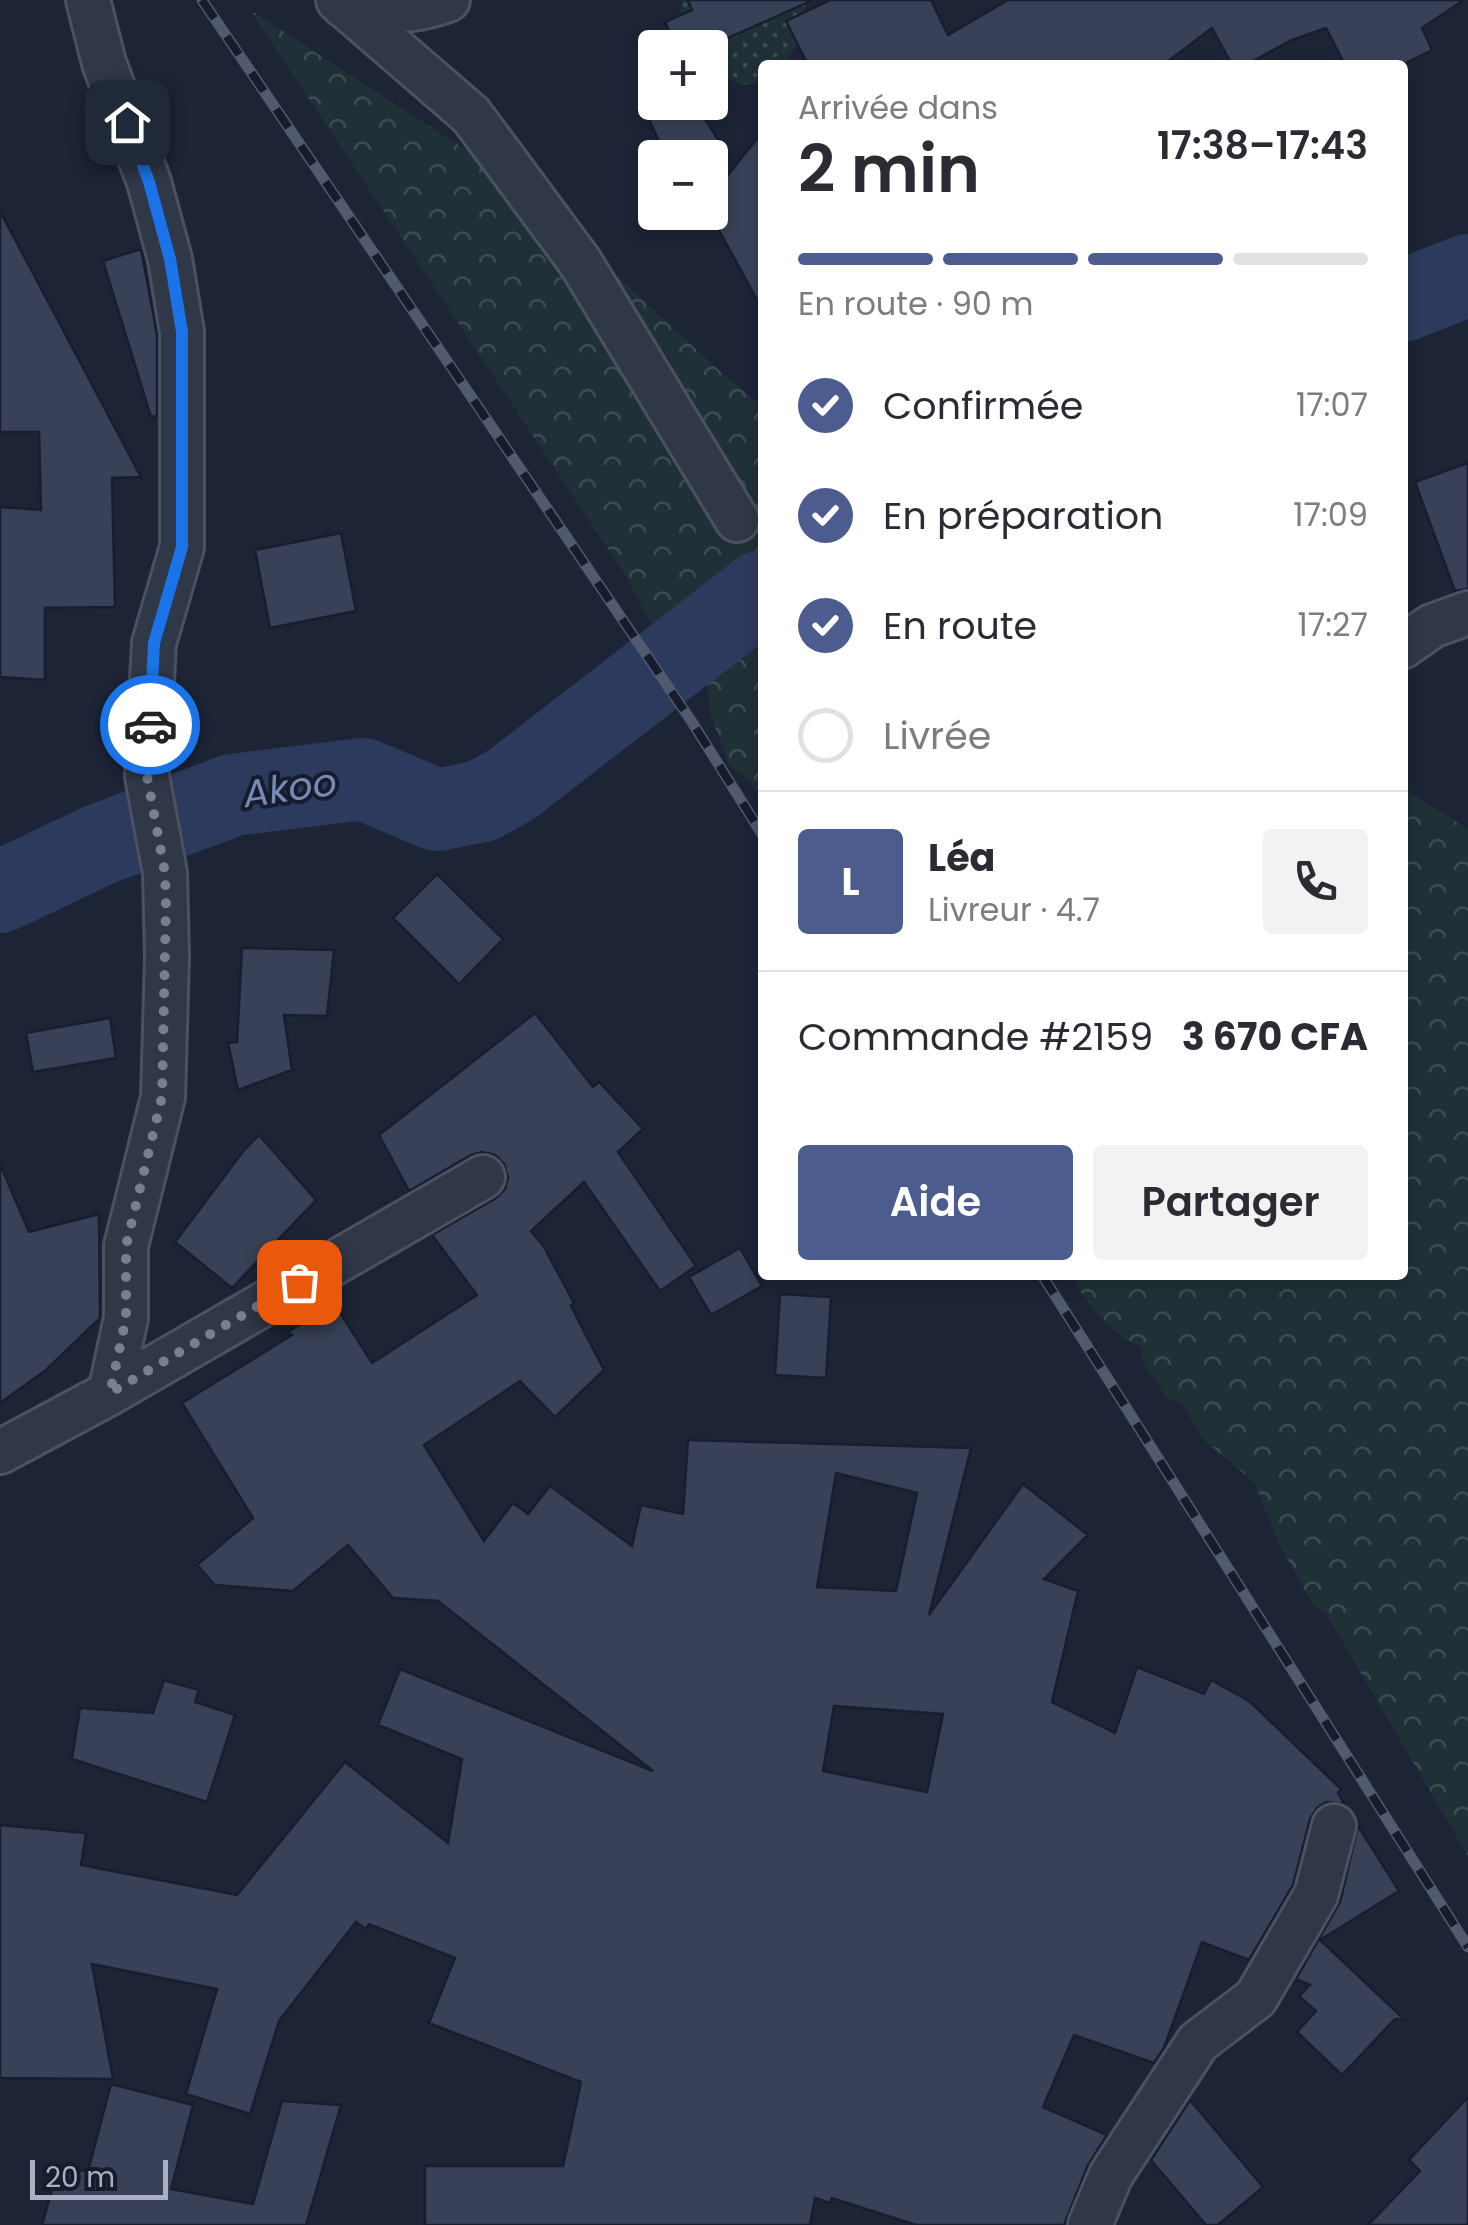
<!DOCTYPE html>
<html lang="fr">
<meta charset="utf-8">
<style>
:root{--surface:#fff;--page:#f2f2f3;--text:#2b2b33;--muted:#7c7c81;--line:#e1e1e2;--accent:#4c5c8f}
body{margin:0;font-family:Poppins,sans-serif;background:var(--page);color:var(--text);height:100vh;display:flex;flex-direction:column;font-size:38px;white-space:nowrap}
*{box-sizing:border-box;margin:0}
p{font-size:32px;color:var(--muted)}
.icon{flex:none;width:55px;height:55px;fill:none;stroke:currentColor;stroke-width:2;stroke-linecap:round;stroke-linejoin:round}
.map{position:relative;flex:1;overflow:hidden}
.details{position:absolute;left:758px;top:60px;width:650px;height:1220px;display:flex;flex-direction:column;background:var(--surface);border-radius:10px;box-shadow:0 5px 15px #0003}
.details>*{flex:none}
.controls{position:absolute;left:638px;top:30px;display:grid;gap:20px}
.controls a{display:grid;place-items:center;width:90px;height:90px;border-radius:10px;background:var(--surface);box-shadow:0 5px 15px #0003;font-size:50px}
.scale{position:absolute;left:30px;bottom:25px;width:138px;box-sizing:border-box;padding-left:10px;border:5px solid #a9b0c4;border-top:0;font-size:28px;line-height:35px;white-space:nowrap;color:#a9b0c4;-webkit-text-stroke:8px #161c2b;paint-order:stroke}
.pin{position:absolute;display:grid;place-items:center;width:85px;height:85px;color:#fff;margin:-42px;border-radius:20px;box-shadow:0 5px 15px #0006}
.courier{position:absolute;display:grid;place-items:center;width:100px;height:100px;margin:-50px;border:8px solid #1a73e8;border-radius:50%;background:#fff;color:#222;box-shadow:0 2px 12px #0007}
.overview em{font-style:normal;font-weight:600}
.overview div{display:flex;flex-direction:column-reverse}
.overview{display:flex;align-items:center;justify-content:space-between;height:170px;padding:0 40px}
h1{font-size:65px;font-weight:600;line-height:75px}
.bar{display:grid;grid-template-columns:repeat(4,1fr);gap:15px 10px;align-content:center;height:120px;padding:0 40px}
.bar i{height:12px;border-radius:8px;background:var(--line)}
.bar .on{background:var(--accent)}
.bar p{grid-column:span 4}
.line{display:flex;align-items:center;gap:25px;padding:0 40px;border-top:2px solid var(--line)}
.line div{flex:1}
.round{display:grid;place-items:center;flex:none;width:105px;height:105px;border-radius:10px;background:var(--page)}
ol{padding:0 40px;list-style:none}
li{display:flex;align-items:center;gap:30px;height:110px}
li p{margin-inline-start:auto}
li .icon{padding:10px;border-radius:50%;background:var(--accent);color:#fff;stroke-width:4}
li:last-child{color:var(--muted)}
li i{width:55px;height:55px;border:5px solid var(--line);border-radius:50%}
.action{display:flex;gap:20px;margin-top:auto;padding:20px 40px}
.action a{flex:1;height:115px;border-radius:10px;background:var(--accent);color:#fff;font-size:40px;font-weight:600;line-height:115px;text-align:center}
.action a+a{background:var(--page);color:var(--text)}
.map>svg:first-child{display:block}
.grass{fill:url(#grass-dots)}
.forest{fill:url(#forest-crowns)}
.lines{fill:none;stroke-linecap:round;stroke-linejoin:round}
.river{stroke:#2c3a5d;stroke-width:82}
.building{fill:#384157;stroke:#181e2d;stroke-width:2.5;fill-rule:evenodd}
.minor-casing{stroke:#4b5162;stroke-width:48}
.minor{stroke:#303747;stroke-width:42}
.rail-casing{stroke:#515a6e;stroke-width:11}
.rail{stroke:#161c2b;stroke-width:8;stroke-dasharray:22;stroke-linecap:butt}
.done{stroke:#787f92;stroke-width:10;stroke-dasharray:0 18}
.route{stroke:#1a73e8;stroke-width:12}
.labels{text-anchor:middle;stroke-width:8;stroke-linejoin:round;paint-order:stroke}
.water-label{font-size:38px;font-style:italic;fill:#7789b4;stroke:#161c2b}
</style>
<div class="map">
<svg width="1468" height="2225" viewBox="0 0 1468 2225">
<defs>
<pattern id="grass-dots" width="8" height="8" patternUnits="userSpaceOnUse" patternTransform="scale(2.5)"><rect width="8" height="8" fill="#1f3137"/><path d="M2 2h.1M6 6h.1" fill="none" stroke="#3d4c52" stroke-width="1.8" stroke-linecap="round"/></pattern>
<pattern id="forest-crowns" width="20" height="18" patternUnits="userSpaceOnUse" patternTransform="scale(2.5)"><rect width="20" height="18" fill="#1f3137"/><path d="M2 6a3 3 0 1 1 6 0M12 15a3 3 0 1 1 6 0" fill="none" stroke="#3d4c52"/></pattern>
</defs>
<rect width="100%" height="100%" fill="#1d2436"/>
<path class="grass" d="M682,0H806L802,37L783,65H762V81C742,91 726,77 710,66V48L688,47L680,27Z"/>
<path class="forest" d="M250,10L514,181L724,375L762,406V804L749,780L730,766L709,711L708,685C671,661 645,616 627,577Z
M1403,788L1468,829V1856L1327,1615L1313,1605L1279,1544L1254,1482L1204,1440L1181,1403L1167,1398L1141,1359V1347C1110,1334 1086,1304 1071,1275H1402Z"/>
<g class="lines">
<path class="river" d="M1402,301L1468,275
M0,892L101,844L233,795L363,779L437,810L482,801L512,784L762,591"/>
</g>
<path class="building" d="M688,0H813L706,48H676L665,22L692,10Z
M830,0H931L948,35L1008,0H1464L1422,28L1432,50L1402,65H1345L1326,28L1292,40L1246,65H1232L1212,28L1163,65H808L786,21Z
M655,101L694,102L730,158H667L644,109Z
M762,132V309L710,214V198Z
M0,211L141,477L112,478L115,607L45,608V680L0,677V507L41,510L39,432H0Z
M141,249L157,334V416L151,417L103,261Z
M1468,463V589L1455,591L1415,482Z
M341,533L356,611L270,628L255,550Z
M437,874L503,939L459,984L393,918Z
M242,948L334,950L327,1016L284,1015L292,1070L238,1090L228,1043L237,1042Z
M535,1013L593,1087L599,1082L643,1129L618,1152L696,1266L660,1291L584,1182L531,1231L544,1247L574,1303L571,1306L604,1370L555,1417L520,1381L424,1445L484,1541L513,1503L528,1514L550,1486L632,1546L641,1505L683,1514L688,1440L971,1448L929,1615L1023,1484L1088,1535L1044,1579L1078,1591L1052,1702L1115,1733L1137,1667L1204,1694L1211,1680L1249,1701L1341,1789L1338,1793L1344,1804L1326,1802L1317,1808L1310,1819L1293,1885L1249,1960L1202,1942L1164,2048L1154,2063L1074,2035L1043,2107L1107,2135L1088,2165L1064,2225H916L832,2198L830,2203L815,2198L810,2225H425V2166H563L581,2082L429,2023L455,1958L369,1924L366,1929L356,1922L279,2021L250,2114L186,2094L217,1989L92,1964L113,2079L0,2078V1825L86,1833L81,1865L237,1895L345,1762L448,1843L462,1759L378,1725L400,1669L653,1771L438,1601L393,1598L348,1545L293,1591L215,1585L197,1565L253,1518L182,1403L292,1335L288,1332L334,1303L372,1363L477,1295L432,1235L496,1198L505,1189L508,1178L504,1164L495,1155L482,1152L471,1155L409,1191L379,1135ZM836,1473L917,1493L896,1591L817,1587ZM834,1706L943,1714L927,1792L823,1771Z
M110,1018L116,1058L33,1072L26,1033Z
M259,1135L316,1200L232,1288L175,1242L244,1150Z
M0,1164L29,1232L99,1214L100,1318L46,1370L0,1403Z
M740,1248L762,1286L711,1315L689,1277Z
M780,1294L831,1297L826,1378L775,1375Z
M164,1680L199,1690L195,1702L235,1715L207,1802L72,1759L80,1708L153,1713Z
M1358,1826L1399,1891L1320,1940L1405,2020L1395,2019L1342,2075L1297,2032L1316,2011L1299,1996L1310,1985L1296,1979L1340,1902Z
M111,2084L193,2105L171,2189L253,2204L282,2101L341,2105L306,2225H42L58,2169L88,2171Z
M1468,2097V2225H1368L1420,2171L1409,2160Z
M1190,2100L1263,2187L1218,2225H1206L1151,2160Z"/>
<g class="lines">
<defs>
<path id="minor" d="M88,0L104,63L149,182L170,259L182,332V547L154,643L147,776L165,873L167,957L163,1097L126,1246V1318L110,1393
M338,0L471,115L580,262L737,520
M344,6C381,13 413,13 448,0
M1402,647L1432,626L1468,613
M0,1452L110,1393L483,1177
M1090,2225L1111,2175L1198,2042L1256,1998L1316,1895L1334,1826"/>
</defs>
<use href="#minor" class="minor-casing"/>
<use href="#minor" class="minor"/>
<defs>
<path id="rail" d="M202,0L692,722L762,834
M1042,1275L1468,1947"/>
</defs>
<use href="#rail" class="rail-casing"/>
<use href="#rail" class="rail"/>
</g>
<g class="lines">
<path class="done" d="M150,725L147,776L165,873L166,901L162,1097L126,1246V1318L110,1393L299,1282"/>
<path class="route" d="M127,122L149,182L170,259L182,332V547L154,643L150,725"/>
</g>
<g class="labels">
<g class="water-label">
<text transform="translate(290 788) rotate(-8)" y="13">Akoo</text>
</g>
</g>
</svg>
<div class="controls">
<a>+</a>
<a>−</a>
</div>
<div class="scale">20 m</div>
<div class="pin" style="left:299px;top:1282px;background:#ea580c"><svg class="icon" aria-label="bag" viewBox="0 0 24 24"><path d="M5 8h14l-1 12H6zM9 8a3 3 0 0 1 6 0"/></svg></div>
<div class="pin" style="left:127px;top:122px;background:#1f2937"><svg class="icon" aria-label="home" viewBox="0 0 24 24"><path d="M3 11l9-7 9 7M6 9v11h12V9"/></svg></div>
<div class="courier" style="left:150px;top:725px"><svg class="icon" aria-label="car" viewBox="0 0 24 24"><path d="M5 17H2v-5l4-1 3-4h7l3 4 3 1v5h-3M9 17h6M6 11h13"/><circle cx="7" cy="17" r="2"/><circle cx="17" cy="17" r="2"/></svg></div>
<section class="details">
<div class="overview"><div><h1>2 min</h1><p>Arrivée dans</p></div><em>17:38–17:43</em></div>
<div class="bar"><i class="on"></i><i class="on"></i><i class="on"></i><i></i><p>En route · 90 m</p></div>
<ol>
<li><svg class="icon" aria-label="check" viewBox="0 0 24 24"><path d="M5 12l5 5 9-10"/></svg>Confirmée<p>17:07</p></li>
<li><svg class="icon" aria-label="check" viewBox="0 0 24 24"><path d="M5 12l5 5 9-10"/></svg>En préparation<p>17:09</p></li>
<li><svg class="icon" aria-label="check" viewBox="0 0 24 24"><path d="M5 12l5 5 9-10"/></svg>En route<p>17:27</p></li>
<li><i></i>Livrée</li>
</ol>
<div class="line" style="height:180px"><b class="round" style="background:var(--accent);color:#fff">L</b><div><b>Léa</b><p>Livreur · 4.7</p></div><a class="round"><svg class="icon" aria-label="phone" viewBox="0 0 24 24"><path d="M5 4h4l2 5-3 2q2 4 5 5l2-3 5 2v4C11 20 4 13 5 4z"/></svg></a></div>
<div class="line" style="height:130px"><div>Commande #2159</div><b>3 670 CFA</b></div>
<div class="action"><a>Aide</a><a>Partager</a></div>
</section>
</div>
